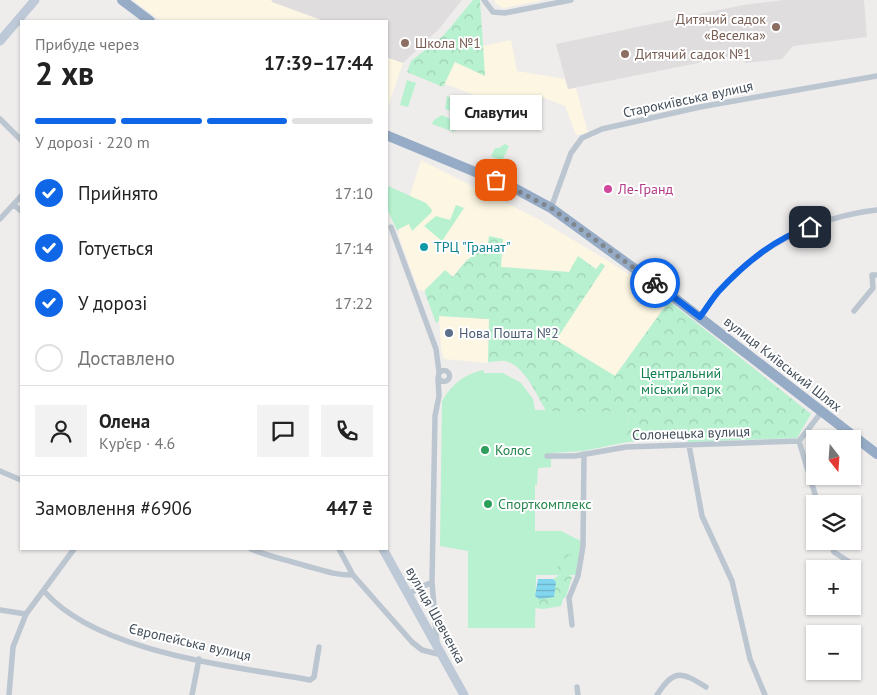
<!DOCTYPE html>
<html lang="uk">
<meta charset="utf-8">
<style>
:root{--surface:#fff;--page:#f2f2f2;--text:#222;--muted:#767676;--line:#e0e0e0;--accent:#0f66e6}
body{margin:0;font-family:"PT Sans",sans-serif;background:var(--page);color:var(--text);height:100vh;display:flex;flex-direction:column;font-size:19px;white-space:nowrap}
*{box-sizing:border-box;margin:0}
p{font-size:16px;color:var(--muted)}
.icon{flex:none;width:28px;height:28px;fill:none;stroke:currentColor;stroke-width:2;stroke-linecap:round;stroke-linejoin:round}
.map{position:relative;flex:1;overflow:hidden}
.side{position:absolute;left:20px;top:20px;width:368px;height:530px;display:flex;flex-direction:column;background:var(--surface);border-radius:0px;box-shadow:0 1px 4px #0004}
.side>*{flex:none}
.needle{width:32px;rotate:163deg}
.buttons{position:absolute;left:806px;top:430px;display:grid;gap:10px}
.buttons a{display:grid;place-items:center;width:55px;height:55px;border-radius:0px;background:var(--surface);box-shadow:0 1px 4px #0004;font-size:25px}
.pin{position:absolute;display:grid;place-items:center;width:42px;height:42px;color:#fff;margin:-21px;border-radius:10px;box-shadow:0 2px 8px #0006}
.courier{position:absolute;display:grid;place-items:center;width:50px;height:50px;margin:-25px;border:4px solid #0f66e6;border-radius:50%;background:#fff;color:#222;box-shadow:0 1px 6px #0007}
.bubble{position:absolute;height:35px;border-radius:0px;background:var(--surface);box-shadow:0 1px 4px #0004;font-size:16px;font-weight:800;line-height:35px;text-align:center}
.overview em{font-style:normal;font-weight:800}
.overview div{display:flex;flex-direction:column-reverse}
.overview{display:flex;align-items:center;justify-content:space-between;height:85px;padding:0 15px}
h1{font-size:32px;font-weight:800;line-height:38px}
.bar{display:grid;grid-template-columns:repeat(4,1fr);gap:8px 5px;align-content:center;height:60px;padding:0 15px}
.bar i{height:6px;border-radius:4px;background:var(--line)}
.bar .selected{background:var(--accent)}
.bar p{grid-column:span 4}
.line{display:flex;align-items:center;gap:12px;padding:0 15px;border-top:1px solid var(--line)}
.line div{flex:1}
.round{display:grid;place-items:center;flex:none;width:52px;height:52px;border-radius:0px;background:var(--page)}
ol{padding:0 15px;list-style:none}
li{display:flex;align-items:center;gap:15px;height:55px}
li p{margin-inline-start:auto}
li .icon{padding:5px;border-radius:50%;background:var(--accent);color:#fff;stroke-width:4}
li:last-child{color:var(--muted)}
li i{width:28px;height:28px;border:2px solid var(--line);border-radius:50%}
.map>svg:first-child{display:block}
.commercial{fill:#fcf6e3}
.education{fill:#e0ddde}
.green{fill:#b7f1cf}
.forest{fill:url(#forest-crowns)}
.water{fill:url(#water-rules)}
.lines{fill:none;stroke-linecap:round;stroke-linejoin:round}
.minor{stroke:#bcc6d0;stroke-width:5.5}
.secondary{stroke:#bdc9d7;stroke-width:9}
.trunk{stroke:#96acc6;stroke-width:10}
.done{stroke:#80868e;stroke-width:5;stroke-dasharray:0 9}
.route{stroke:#0f66e6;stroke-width:6}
.education-dot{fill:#8d6e63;stroke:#fff;stroke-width:2}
.hotel-dot{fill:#d1479c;stroke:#fff;stroke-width:2}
.culture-dot{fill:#0f9aa8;stroke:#fff;stroke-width:2}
.service-dot{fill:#5c6f8a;stroke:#fff;stroke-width:2}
.leisure-dot{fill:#2e9e5b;stroke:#fff;stroke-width:2}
.labels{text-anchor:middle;stroke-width:4;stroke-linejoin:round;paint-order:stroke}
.education-label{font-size:14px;fill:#785e54;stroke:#fff;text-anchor:start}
.street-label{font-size:14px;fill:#444f5b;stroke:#fff}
.hotel-label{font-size:14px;fill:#b23c85;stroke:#fff;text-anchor:start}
.culture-label{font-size:14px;fill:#0d838f;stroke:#fff;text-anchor:start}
.service-label{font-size:14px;fill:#4e5e75;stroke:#fff;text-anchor:start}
.park-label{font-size:14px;fill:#117f4c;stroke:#fff}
.leisure-label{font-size:14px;fill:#27864d;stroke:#fff;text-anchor:start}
</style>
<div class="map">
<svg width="877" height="695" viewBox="0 0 877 695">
<defs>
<pattern id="forest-crowns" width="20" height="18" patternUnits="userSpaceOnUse" patternTransform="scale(1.25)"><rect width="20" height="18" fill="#b7f1cf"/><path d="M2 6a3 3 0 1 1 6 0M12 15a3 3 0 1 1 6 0" fill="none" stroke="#9fd0b4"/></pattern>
<pattern id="water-rules" width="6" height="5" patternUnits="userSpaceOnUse" patternTransform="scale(1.25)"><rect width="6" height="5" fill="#81d6f0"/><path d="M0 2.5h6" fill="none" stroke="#6bb0c5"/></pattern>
</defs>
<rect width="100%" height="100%" fill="#efecec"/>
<path class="commercial" d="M133,0H269L324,21H161Z
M495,0H544L503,8L495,3Z
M511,40L517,71L565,79L568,89L576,88L588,133L576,135L565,106L539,96L529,116L443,83L459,51Z
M386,57L403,63L386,112Z
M421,160L538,219L610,262L669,301L615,376L555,340L605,266L601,263L596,269L569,272L501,267L488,243L466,261L452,277L445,271L424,291L418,289L398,234Z
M439,316L489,319L488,363L444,359L441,349Z"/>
<path class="education" d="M272,0H462L439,29L403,63L386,57V21H324L272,2Z
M784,0H864L867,37L793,46L782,59L745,63L743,54L568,89L556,44L743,5Z"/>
<path class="green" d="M407,80L416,83L408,107L400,105Z
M447,96L466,105L461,115L445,109Z
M442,115L458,123L454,132L432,124L434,120Z
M505,144L509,146L502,161L491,156L495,148H499Z
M386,185L426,203L432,210L431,213L412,231L409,224L397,230L386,207Z
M456,205L464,208L442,241L424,226L436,216L450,220Z
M484,370V373H503L521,383L533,399L535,410L628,412L627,442L583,451L551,453V467L538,468L537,485H535V531H561L581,541L576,575H536L535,628H468V551L440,546L442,401C452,384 464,374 484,370Z"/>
<path class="forest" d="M473,0H480L485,76L455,62L443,87L407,72L411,61L443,36Z
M489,236L503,239L501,267L569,272L578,256L596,269L601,263L605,266L556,340L615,376L669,301L811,414L797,438L688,442L686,436H675L674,440L627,442L628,412L546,411C537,395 524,365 505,361C500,360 493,362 488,362L489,319L439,316V321L436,323L425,293V290L445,270L453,277L466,261L488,243Z
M568,547L578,554L579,559L573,569V556L569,555L564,560L563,571L572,577L566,597L563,599L561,606L543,609L535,608V596L539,599L556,583L553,579L558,576C557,565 557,560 562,550Z"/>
<path class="water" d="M538,579H553L556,582L554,597L539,599L535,596Z"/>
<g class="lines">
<path class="minor" d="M484,0L493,12L505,13L571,0
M0,119L21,140
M14,205L21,211
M551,208L571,153L582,138L602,129L700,107L877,76
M0,219L21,196
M391,227L436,349L439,372
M854,311L873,288L872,275H877
M700,317C706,309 711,300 718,292C759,245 816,217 877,210
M438.5 376a5.5 5.5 0 1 1 11 0a5.5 5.5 0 1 1-11 0Z
M799,441L818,504
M689,445L702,516L732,581L750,659L765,695
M547,456H575L626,447L799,441L820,414L823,413
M0,471L21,480
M830,541L834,552L854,565
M251,549C270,557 284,559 303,565C322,570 333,575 353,575
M339,549L353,575L412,642L422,650L442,655
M432,582L437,644
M44,591C97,653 233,666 310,680L314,677L319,647
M408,594L432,582L435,416L439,396L438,378
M0,610L26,614
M572,625L569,598L578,576L583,546L584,454
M577,687L578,695
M9,695L13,647L26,614L74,549
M192,695L199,659
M657,695C674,668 682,672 706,687"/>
<path class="secondary" d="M0,41L35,0
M383,549L464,695"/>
<path class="trunk" d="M122,0L150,21
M386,135L514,188L551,208L668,293L877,454"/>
</g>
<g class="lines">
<path class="done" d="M496,180L551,208L655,283"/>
<path class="route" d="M655,283L700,317C706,309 712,299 718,292C743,265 775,238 810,227"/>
</g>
<g class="education-dot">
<circle cx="776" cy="27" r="5"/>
<circle cx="405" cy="43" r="5"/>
<circle cx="625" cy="54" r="5"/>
</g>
<circle class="hotel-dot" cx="608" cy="189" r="5"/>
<circle class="culture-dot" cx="424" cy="247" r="5"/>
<circle class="service-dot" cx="449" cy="333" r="5"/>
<g class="leisure-dot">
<circle cx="485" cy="450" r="5"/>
<circle cx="488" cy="504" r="5"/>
</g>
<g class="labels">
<g class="education-label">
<text x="766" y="24" text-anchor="end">Дитячий садок<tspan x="766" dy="16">«Веселка»</tspan></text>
<text x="415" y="48">Школа №1</text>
<text x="635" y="59">Дитячий садок №1</text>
</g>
<g class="street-label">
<text transform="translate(688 99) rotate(-12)" y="5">Старокиївська вулиця</text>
<text transform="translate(783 364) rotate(38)" y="5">вулиця Київський Шлях</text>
<text transform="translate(691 433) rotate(-2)" y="5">Солонецька вулиця</text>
<text transform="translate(436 615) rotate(61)" y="5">вулиця Шевченка</text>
<text transform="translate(190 642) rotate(13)" y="5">Європейська вулиця</text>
</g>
<g class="hotel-label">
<text x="618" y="194">Ле-Гранд</text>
</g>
<g class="culture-label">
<text x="434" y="252">ТРЦ "Гранат"</text>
</g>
<g class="service-label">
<text x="459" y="338">Нова Пошта №2</text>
</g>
<g class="park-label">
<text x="681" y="378">Центральний<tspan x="681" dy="16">міський парк</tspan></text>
</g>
<g class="leisure-label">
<text x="495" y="455">Колос</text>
<text x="498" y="509">Спорткомплекс</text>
</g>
</g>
</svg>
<div class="buttons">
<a><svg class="needle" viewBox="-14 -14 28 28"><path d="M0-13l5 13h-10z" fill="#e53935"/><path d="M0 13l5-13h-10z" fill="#767676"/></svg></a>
<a><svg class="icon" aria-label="layers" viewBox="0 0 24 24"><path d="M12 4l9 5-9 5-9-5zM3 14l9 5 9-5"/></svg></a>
<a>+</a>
<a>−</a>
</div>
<div class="pin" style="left:496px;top:180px;background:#ea580c"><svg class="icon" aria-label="bag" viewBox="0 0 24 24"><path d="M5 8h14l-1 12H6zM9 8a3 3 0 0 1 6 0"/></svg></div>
<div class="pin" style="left:810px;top:227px;background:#1f2937"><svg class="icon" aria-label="home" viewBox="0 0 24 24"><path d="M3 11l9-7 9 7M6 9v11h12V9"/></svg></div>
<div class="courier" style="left:655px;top:283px"><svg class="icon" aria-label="bike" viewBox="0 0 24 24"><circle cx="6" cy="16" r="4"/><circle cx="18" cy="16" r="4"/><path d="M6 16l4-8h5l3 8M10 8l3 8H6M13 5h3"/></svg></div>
<div class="bubble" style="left:450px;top:95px;width:92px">Славутич</div>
<section class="side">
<div class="overview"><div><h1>2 хв</h1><p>Прибуде через</p></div><em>17:39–17:44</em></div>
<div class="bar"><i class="selected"></i><i class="selected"></i><i class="selected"></i><i></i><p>У дорозі · 220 m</p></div>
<ol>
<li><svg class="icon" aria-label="check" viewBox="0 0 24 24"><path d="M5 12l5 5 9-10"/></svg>Прийнято<p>17:10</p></li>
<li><svg class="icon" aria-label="check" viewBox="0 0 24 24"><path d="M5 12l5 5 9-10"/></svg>Готується<p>17:14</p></li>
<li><svg class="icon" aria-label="check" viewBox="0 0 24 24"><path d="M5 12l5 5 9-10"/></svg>У дорозі<p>17:22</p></li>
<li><i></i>Доставлено</li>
</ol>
<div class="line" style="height:90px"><a class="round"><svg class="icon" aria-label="person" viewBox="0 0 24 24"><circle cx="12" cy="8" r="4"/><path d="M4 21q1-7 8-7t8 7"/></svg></a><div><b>Олена</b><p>Кур’єр · 4.6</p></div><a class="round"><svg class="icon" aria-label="chat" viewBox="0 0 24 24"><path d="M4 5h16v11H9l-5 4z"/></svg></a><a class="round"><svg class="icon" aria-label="phone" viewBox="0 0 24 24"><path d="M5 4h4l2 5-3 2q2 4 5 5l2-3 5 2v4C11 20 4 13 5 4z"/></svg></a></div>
<div class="line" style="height:65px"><div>Замовлення #6906</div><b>447 ₴</b></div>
</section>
</div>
